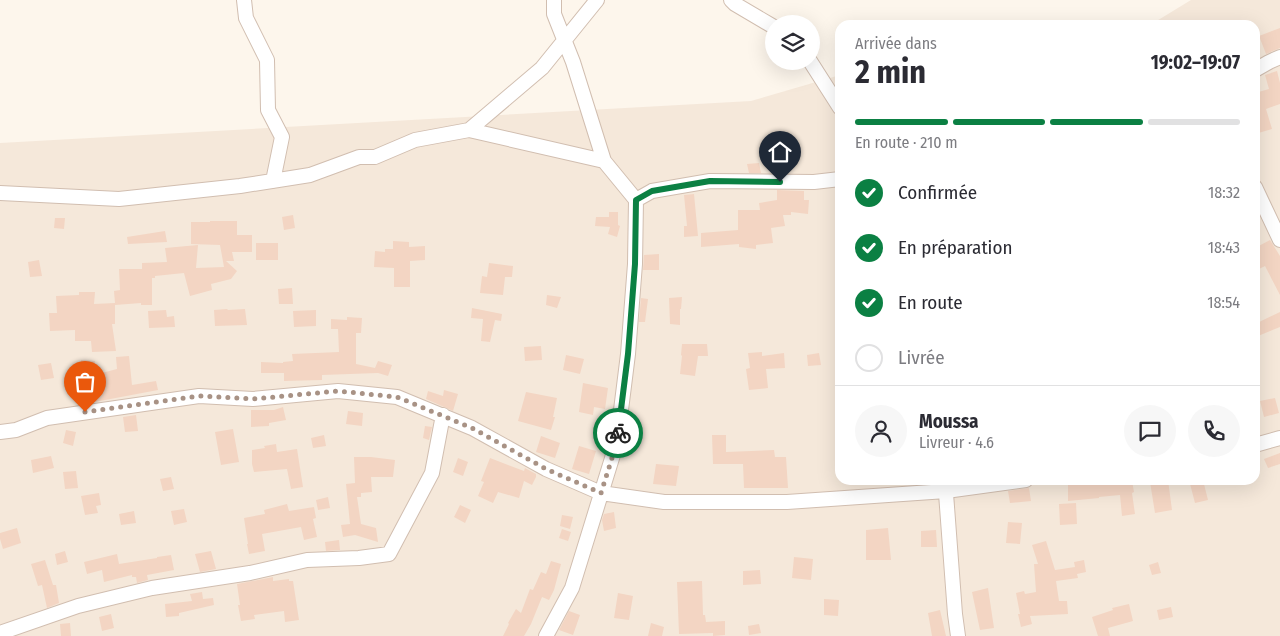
<!DOCTYPE html>
<html lang="fr">
<meta charset="utf-8">
<style>
:root{--surface:#fff;--page:#f7f7f7;--text:#2b2b33;--muted:#7c7c81;--line:#e1e1e2;--accent:#0b8043}
body{margin:0;font-family:"Fira Sans Condensed",sans-serif;background:var(--page);color:var(--text);height:100vh;display:flex;flex-direction:column;font-size:19px;white-space:nowrap}
*{box-sizing:border-box;margin:0}
p{font-size:16px;color:var(--muted)}
.icon{flex:none;width:28px;height:28px;fill:none;stroke:currentColor;stroke-width:2;stroke-linecap:round;stroke-linejoin:round}
.map{position:relative;flex:1;overflow:hidden}
.side{position:absolute;left:835px;top:20px;width:425px;height:465px;display:flex;flex-direction:column;background:var(--surface);border-radius:15px;box-shadow:0 5px 20px #0002}
.side>*{flex:none}
.buttons{position:absolute;left:765px;top:15px;display:grid;gap:10px}
.buttons a{display:grid;place-items:center;width:55px;height:55px;border-radius:50%;background:var(--surface);box-shadow:0 5px 20px #0002;font-size:25px}
.pin{position:absolute;display:grid;place-items:center;width:42px;height:42px;color:#fff;margin:-51px -21px;border-radius:50% 50% 50% 0;rotate:-45deg;box-shadow:0 0 5px #0007}
.pin .icon{rotate:45deg}
.courier{position:absolute;display:grid;place-items:center;width:50px;height:50px;margin:-25px;border:4px solid #0b8043;border-radius:50%;background:#fff;color:#222;box-shadow:0 1px 6px #0007}
.headline em{font-style:normal;font-weight:700}
.headline div{display:flex;flex-direction:column-reverse}
.headline{display:flex;align-items:center;justify-content:space-between;height:85px;padding:0 20px}
h1{font-size:32px;font-weight:700;line-height:38px}
.bar{display:grid;grid-template-columns:repeat(4,1fr);gap:8px 5px;align-content:center;height:60px;padding:0 20px}
.bar i{height:6px;border-radius:4px;background:var(--line)}
.bar .active{background:var(--accent)}
.bar p{grid-column:span 4}
.line{display:flex;align-items:center;gap:12px;padding:0 20px;border-top:1px solid var(--line)}
.line div{flex:1}
.round{display:grid;place-items:center;flex:none;width:52px;height:52px;border-radius:26px;background:var(--page)}
ol{padding:0 20px;list-style:none}
li{display:flex;align-items:center;gap:15px;height:55px}
li p{margin-inline-start:auto}
li .icon{padding:5px;border-radius:50%;background:var(--accent);color:#fff;stroke-width:4}
li:last-child{color:var(--muted)}
li i{width:28px;height:28px;border:2px solid var(--line);border-radius:50%}
.map>svg:first-child{display:block}
.residential{fill:#f5e8da}
.building{fill:#f3d5c3}
.lines{fill:none;stroke-linecap:round;stroke-linejoin:round}
.street-casing{stroke:#d1beb0;stroke-width:16}
.street{stroke:#fff;stroke-width:14}
.done{stroke:#a89285;stroke-width:5;stroke-dasharray:0 9}
.route{stroke:#0b8043;stroke-width:6}
</style>
<div class="map">
<svg width="1280" height="636" viewBox="0 0 1280 636">
<rect width="100%" height="100%" fill="#fdf6ec"/>
<path class="residential" d="M1191,0H1280V636H0V143L751,101L840,75V480H1255V25H1150Z"/>
<path class="building" d="M1280,28V48L1266,54L1259,36Z
M1277,71L1280,83V104L1266,109L1272,129L1255,134V93L1269,89L1265,75Z
M759,163L761,173H749L747,164Z
M777,190L804,191V200H809L808,214L791,212V215H783L785,226L771,228L773,243L756,245V249L739,247V244L701,247V233L738,230V210H760L759,203L777,200Z
M694,194L698,236L684,237V226H687L684,195Z
M609,212H618V225L620,226L617,237L608,234L610,227L595,226L596,217H609Z
M293,215L295,228L284,230L282,217Z
M55,218H65L64,229L54,228Z
M210,221H237V235H252V252H232L234,261H226L237,271L231,279L211,284L212,290L190,296L184,273L155,276V278H152V305H141V303L115,305V304V324H112L116,351L92,352L91,341H75V330L50,331L49,313H57L56,296L79,295V292H95L94,304L115,303L114,291L120,290L119,269H142V263L167,262L165,248L198,245L196,268L224,267L220,245L191,244V222H210Z
M165,231L167,242L128,244L127,237Z
M1270,240L1280,256V295L1265,266L1255,271V248Z
M393,241L409,242V247L425,246V260L410,261V287H394V268L374,267L375,251L385,252V249H393Z
M256,243H278V260H256Z
M659,254V270H643L644,255Z
M39,260L42,276L30,277L28,262Z
M489,263L513,266L512,277H505L503,295L480,293L482,276L487,277Z
M292,288L293,304H279L278,289Z
M547,295L561,297L557,308L546,305Z
M682,297L681,309H680V325L670,324L669,298Z
M641,298L648,299L645,322H639Z
M472,308L502,314L501,321L495,320L490,342L481,341L483,319L471,318Z
M227,309L228,310L245,309L247,325L215,326L214,310Z
M166,310L167,317L174,316L175,327L149,328L148,311Z
M316,310V326L294,327L293,311Z
M1280,312V327L1258,336L1255,328V324Z
M347,317L362,318L361,333H356V364L375,368L378,361L392,365L388,376L378,373L322,375V380L284,381V373H261V362L283,363V362L293,361L292,354L339,352L338,329H331V319L347,320Z
M682,344H707L708,356H698L695,376L680,374L682,356L681,355Z
M541,346L542,360L525,361L524,347Z
M762,352V356L784,353L785,368L766,369L768,388L749,390L746,369L750,368L748,353Z
M819,353L821,365L808,366L807,355Z
M566,355L584,359L580,374L563,370Z
M129,356L132,385L156,381L158,390L84,404L80,386L81,360L95,361L94,375L117,369L116,357Z
M51,363L54,378L41,380L38,365Z
M583,383L608,388L605,409L594,407L593,415L579,412Z
M444,390L458,394L453,411L426,399L428,391L443,396Z
M526,392L557,398L553,417H555L551,430L518,421Z
M1275,398L1279,413L1264,417L1260,401Z
M283,407L286,420L269,423V426L251,427V410H274Z
M348,411L363,413L362,426L346,424Z
M136,415L138,431L125,432L123,417Z
M425,426L432,427L429,440L423,438Z
M233,429L239,462L221,465L215,432Z
M66,430L76,432L73,446L63,443Z
M324,435L326,446L313,448L311,438Z
M712,435H726V452L774,450L775,457H786L788,488H744L743,464H713Z
M541,436L560,443L555,458L536,452Z
M276,444L277,452L297,449L303,487L291,489L287,469L254,472L252,464V450L265,448L264,446Z
M579,446L596,451L589,474L572,469Z
M1280,453V464L1268,468L1264,459Z
M51,456L54,468L33,473L31,460Z
M354,457H371L395,460L393,477H371L372,492L361,493V497H357L361,524L376,528L378,542L355,535L343,537L341,525L350,524L346,484L355,483Z
M458,458L468,462L463,476L453,472Z
M490,458L524,471L525,468L536,474V477L532,485L524,481L519,498L498,492L493,503L478,496L484,482L481,481Z
M656,464L679,466L676,486L653,484Z
M76,471L78,488L65,489L63,472Z
M171,477L174,489L163,491L160,479Z
M1116,480L1117,483L1132,481L1134,492L1132,493L1135,514L1122,516L1120,495L1099,497V498L1068,501V481L1094,482Z
M1168,480L1172,510L1155,513L1150,482Z
M1189,480H1203L1208,500L1195,503Z
M1029,488L1031,501L1010,503L1008,491Z
M99,493L101,505L96,506L98,513L85,515L81,496Z
M328,497L330,508L318,510L316,500Z
M1076,503L1077,524L1060,525L1059,504Z
M287,504L289,511L314,507L316,518L313,519L317,537L304,540L301,527L262,534L265,551L249,554L247,544H248L244,518L265,514L264,510Z
M460,505L471,510L465,523L454,517Z
M184,509L187,522L174,525L171,511Z
M134,511L136,523L121,525L119,514Z
M614,512L616,528L604,531L602,520L604,514Z
M562,515L573,517L570,529L560,526Z
M1008,522L1022,523L1020,544L1006,543Z
M17,528L21,543L3,549L0,539V533Z
M888,528L891,560H866V530Z
M562,529L571,532L568,541L559,538Z
M936,530L937,547H921V531Z
M339,540L340,550L326,551L325,542Z
M1046,541L1055,570L1075,567L1074,562L1084,560L1086,572L1077,574L1078,578L1056,581L1059,601H1067L1068,614L1030,616L1032,624L1021,627L1018,614H1020L1016,593L1024,591L1025,594L1036,592L1034,564H1038L1032,545Z
M65,551L68,562L57,565L55,554Z
M211,551L216,569L200,572L195,554Z
M117,554L119,564L157,558V557L171,555L174,570L147,575L148,580L137,583L136,577H132V575L104,582L102,570L87,574L84,562Z
M794,557L813,559L811,580L792,578Z
M45,560L53,585H56L59,603L47,608L42,585L38,586L31,564Z
M551,561L561,564L554,590L549,600L542,597L531,624L524,636H503L509,624L508,623L516,609L521,613L530,589L533,590L541,572L546,574Z
M1158,562L1161,573L1152,575L1149,565Z
M760,570L761,584L743,585V571Z
M273,577V581L289,579V581H293L299,620L285,622L284,611L254,615L255,619L241,621L238,605H240L237,584Z
M702,581L703,615H705L706,622L725,621V635L713,636V633L679,634L677,582Z
M988,588L994,628L980,630L972,592Z
M202,592L203,599L213,598L214,605L179,613V616L166,617L165,604L192,601L190,594Z
M618,593L633,596L629,620L614,618Z
M824,599L839,600L838,616L824,615Z
M1129,604L1133,621L1108,628L1110,636H1098L1092,617L1113,610L1112,608Z
M1171,607L1173,617L1159,620L1157,610Z
M940,610L946,636H932L928,613Z
M569,611L580,615L573,635L559,630Z
M111,614L114,628L102,631L99,617Z
M70,623L71,636H61L60,624Z
M651,623L664,627L662,636H648Z
M759,624L761,633L749,635L748,626Z"/>
<g class="lines">
<defs>
<path id="street" d="M244,0L246,18L267,60L268,110L282,137L273,181
M554,0V14L573,62L604,161
M731,0L735,4L774,27
M810,61L840,108
M1255,70L1269,62L1280,57
M469,130L542,68L597,0
M1255,187L1280,240
M0,193L119,199L240,186L310,175L359,157H375L415,140L469,130L604,161L636,200L652,191L710,181L814,182L840,179
M0,432L16,430L47,418L199,396L253,399L338,391L397,397L472,428L546,469L601,493L664,502H787L946,491L1026,480
M1255,445L1280,438
M945,480L955,614L958,636
M0,633L78,606L152,588L250,573L307,560L359,558L389,554L432,473L443,415
M546,636L572,588L617,442L628,354L635,264L636,200"/>
</defs>
<use href="#street" class="street-casing"/>
<use href="#street" class="street"/>
</g>
<g class="lines">
<path class="done" d="M85,412L200,396L253,399L338,391L397,397L472,428L546,469L601,493L617,442L618,433"/>
<path class="route" d="M618,433L628,354L635,264L636,200L652,191L710,181L780,182"/>
</g>
</svg>
<div class="buttons">
<a><svg class="icon" aria-label="layers" viewBox="0 0 24 24"><path d="M12 4l9 5-9 5-9-5zM3 14l9 5 9-5"/></svg></a>
</div>
<div class="pin" style="left:85px;top:412px;background:#ea580c"><svg class="icon" aria-label="bag" viewBox="0 0 24 24"><path d="M5 8h14l-1 12H6zM9 8a3 3 0 0 1 6 0"/></svg></div>
<div class="pin" style="left:780px;top:182px;background:#1f2937"><svg class="icon" aria-label="home" viewBox="0 0 24 24"><path d="M3 11l9-7 9 7M6 9v11h12V9"/></svg></div>
<div class="courier" style="left:618px;top:433px"><svg class="icon" aria-label="bike" viewBox="0 0 24 24"><circle cx="6" cy="16" r="4"/><circle cx="18" cy="16" r="4"/><path d="M6 16l4-8h5l3 8M10 8l3 8H6M13 5h3"/></svg></div>
<section class="side">
<div class="headline"><div><h1>2 min</h1><p>Arrivée dans</p></div><em>19:02–19:07</em></div>
<div class="bar"><i class="active"></i><i class="active"></i><i class="active"></i><i></i><p>En route · 210 m</p></div>
<ol>
<li><svg class="icon" aria-label="check" viewBox="0 0 24 24"><path d="M5 12l5 5 9-10"/></svg>Confirmée<p>18:32</p></li>
<li><svg class="icon" aria-label="check" viewBox="0 0 24 24"><path d="M5 12l5 5 9-10"/></svg>En préparation<p>18:43</p></li>
<li><svg class="icon" aria-label="check" viewBox="0 0 24 24"><path d="M5 12l5 5 9-10"/></svg>En route<p>18:54</p></li>
<li><i></i>Livrée</li>
</ol>
<div class="line" style="height:90px"><a class="round"><svg class="icon" aria-label="person" viewBox="0 0 24 24"><circle cx="12" cy="8" r="4"/><path d="M4 21q1-7 8-7t8 7"/></svg></a><div><b>Moussa</b><p>Livreur · 4.6</p></div><a class="round"><svg class="icon" aria-label="chat" viewBox="0 0 24 24"><path d="M4 5h16v11H9l-5 4z"/></svg></a><a class="round"><svg class="icon" aria-label="phone" viewBox="0 0 24 24"><path d="M5 4h4l2 5-3 2q2 4 5 5l2-3 5 2v4C11 20 4 13 5 4z"/></svg></a></div>
</section>
</div>
